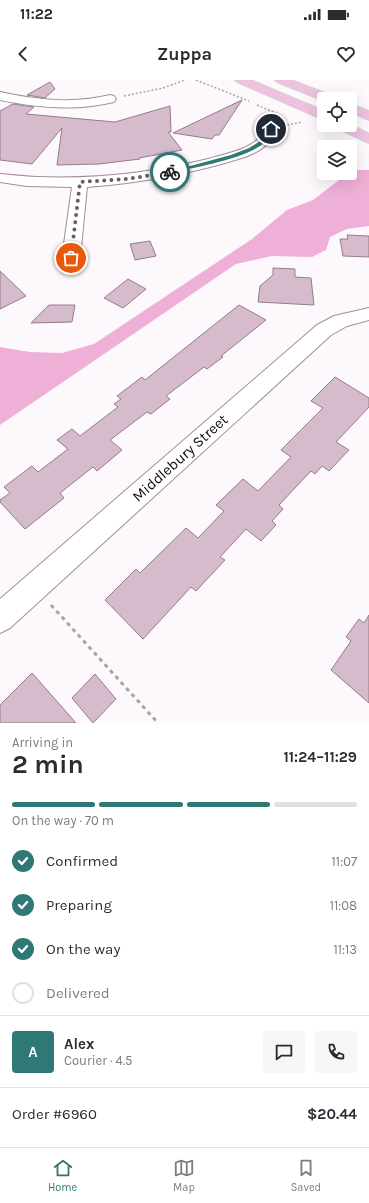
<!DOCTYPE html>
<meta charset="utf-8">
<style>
:root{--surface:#fff;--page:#f7f7f7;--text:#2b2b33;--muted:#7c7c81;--line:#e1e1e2;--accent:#2f7875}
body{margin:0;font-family:Karla,sans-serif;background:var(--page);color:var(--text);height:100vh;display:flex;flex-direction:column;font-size:15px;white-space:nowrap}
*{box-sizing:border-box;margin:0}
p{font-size:13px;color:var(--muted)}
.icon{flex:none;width:22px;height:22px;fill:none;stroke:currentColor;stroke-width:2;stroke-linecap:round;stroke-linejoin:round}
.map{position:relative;height:643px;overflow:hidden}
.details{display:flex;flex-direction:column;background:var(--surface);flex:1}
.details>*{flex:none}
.fabs{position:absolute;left:317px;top:12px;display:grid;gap:8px}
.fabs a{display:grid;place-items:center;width:40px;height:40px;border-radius:4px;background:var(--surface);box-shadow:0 4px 16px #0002;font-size:20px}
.pin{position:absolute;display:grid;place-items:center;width:34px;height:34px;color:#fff;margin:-17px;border:2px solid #fff;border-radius:50%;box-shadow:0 1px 4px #0007}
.courier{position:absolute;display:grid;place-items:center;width:40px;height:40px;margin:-20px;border:3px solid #2f7875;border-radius:50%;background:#fff;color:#222;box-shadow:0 1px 5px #0007}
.headline em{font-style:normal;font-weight:700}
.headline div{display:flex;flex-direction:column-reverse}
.headline{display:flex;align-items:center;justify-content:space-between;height:68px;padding:0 12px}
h1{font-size:26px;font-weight:700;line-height:30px}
.bar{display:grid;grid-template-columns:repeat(4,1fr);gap:6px 4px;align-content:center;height:48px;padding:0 12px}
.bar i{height:5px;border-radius:3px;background:var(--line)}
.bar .active{background:var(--accent)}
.bar p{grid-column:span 4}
.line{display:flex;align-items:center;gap:10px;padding:0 12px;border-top:1px solid var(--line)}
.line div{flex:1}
.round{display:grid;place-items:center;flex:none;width:42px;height:42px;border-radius:4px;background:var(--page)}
ol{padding:0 12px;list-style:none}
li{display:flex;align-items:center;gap:12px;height:44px}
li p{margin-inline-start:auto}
li .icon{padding:4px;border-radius:50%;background:var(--accent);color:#fff;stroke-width:4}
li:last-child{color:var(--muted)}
li i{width:22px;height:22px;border:2px solid var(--line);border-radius:50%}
.status{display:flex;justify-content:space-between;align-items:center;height:28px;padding:0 20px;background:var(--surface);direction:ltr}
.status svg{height:11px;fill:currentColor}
header{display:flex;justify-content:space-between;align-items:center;height:52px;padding:0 12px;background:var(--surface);font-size:18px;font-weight:700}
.dock{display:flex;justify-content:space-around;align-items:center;height:56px;border-top:1px solid var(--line);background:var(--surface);font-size:11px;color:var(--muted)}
.dock a{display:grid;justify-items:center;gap:2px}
.dock .active{color:var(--accent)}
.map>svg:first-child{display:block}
.forest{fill:#eeb0d7}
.building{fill:#d6bbcc;stroke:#947c8b}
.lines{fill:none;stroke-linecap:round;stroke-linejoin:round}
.minor-casing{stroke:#a58c9b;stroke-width:2}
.major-casing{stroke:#d5d3d4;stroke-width:2}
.path-far1{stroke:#aaa3a7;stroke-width:1.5;stroke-dasharray:2 2;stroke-linecap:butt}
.path{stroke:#aaa3a7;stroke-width:3;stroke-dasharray:4 4;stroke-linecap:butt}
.minor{fill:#fff;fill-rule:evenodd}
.major{fill:#eec1de;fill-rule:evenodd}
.route{fill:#2f7875}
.done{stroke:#665f63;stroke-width:4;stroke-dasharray:0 7.2}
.labels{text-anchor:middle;stroke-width:3;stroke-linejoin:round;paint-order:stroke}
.street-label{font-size:15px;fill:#150c11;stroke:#fff}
</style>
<div class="status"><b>11:22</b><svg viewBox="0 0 49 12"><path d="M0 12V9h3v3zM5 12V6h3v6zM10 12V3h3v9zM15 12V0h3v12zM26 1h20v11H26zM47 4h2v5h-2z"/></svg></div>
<header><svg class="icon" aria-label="back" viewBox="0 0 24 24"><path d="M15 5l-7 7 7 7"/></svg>Zuppa<svg class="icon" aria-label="heart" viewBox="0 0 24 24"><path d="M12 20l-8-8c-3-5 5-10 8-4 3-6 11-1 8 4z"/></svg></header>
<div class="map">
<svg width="369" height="643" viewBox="0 0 369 643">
<rect width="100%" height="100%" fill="#fdf8fb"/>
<path class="forest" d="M352,90H369V146L347,149L330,157L326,170L312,177L272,176L236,184L0,345V267L30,272L62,273L94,264L252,159L287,130L313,120Z"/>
<path class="building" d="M50,2L55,9L45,18L27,15Z
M242,20L219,55H215L212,59L173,53Z
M13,24L34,27L26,34L115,42L170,26L171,52H168L182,70L139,78L140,79L99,84L57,85L62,48L32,84L0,80V31Z
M347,155L369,156V177L343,176L340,159H348Z
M150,161L156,176L135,180L130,164Z
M273,188L295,189V197L311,198L314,225L258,222L260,206L273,195Z
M0,191L26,216L0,229Z
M128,199L146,209L123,228L104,218Z
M49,225H75L72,242L31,243Z
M239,225L266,240L221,276L223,277L207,289L204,287L166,316L170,319L151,334L147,332L110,360L122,370L97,391L93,387L60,413L64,418L25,449L0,422V420L10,413L4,407L32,386L38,392L68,369L57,360L72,349L80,356L118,327L114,324L121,319L117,316L142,297L145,300Z
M335,297L369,318V327L336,362L349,370L329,391L322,386L315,394L311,391L279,425L283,429L272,441L276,445L261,461L246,449L220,477L225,480L196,511L191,507L143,559L105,520L136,489L140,493L186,448L198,458L224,431L216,425L243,399L258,411L291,377L281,370L323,328L311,321Z
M369,535V623L331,590L351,561L346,557L359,539L364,543Z
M32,593L76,643H0V625Z
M95,594L116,619L93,643L72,618Z"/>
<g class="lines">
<defs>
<path id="minor" d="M0,12C37,20 73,24 110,15L114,16L116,19L114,22C76,31 39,28 0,20Z
M271,45L276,46L278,49C270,64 261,71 245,77C194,93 140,103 87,107L80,178L77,182L71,183L65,182L62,178L72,107L27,106L0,102V94C71,102 139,96 208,79C224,74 245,71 258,59C262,56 264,50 266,46Z
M369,228V240L347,246L331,255L10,548L0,553V519L317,245L334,236Z"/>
<path id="major" d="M235,0H251L324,31V40L237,2Z
M275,0H291L333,16L335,19H324V21L277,2Z
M350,24L369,31V40L350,32Z
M350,44L369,54V63L336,48L335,45Z"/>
</defs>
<use href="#minor" class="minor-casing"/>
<use href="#major" class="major-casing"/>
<path class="path-far1" d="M196,0L249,21
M124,16L163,8L185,0
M257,25L278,34
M287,45L302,42"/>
<path class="path" d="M51,525L158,643"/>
<use href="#minor" class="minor"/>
<use href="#major" class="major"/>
</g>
<path class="route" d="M271,48L273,49C271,53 268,59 265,62C247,79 194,87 170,93L168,92L231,75L249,68L262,60Z"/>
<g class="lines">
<path class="done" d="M71,178L80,102L127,99L170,92"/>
</g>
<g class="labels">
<g class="street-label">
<text transform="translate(180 378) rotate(-42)" y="5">Middlebury Street</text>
</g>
</g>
</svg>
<div class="fabs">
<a><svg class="icon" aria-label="locate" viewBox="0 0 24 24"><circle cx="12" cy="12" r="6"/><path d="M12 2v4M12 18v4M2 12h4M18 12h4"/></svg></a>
<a><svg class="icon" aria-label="layers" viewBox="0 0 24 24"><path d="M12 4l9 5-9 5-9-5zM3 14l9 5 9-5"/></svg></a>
</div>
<div class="pin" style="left:71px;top:178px;background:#ea580c"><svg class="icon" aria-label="bag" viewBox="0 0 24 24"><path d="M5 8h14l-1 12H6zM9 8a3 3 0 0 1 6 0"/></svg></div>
<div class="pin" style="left:271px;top:49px;background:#1f2937"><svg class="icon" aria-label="home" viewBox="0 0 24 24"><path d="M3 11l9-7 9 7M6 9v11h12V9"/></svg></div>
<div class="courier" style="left:170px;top:92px"><svg class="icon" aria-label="bike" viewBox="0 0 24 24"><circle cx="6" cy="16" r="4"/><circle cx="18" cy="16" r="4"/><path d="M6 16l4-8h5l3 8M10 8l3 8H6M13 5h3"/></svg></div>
</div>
<section class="details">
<div class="headline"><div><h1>2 min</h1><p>Arriving in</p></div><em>11:24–11:29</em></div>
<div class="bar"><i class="active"></i><i class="active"></i><i class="active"></i><i></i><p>On the way · 70 m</p></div>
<ol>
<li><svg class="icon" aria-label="check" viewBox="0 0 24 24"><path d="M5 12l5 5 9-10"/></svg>Confirmed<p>11:07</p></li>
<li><svg class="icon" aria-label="check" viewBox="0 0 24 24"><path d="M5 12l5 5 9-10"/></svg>Preparing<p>11:08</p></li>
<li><svg class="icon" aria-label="check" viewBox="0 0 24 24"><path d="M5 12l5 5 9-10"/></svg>On the way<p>11:13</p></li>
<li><i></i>Delivered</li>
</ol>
<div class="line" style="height:72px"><b class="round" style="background:var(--accent);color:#fff">A</b><div><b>Alex</b><p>Courier · 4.5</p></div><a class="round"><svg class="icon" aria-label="chat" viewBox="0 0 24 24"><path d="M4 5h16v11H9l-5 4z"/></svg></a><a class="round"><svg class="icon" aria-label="phone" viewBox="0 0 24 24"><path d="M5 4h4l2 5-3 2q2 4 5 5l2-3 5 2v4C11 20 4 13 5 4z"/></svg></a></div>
<div class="line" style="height:52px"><div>Order #6960</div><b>$20.44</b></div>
</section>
<nav class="dock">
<a class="active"><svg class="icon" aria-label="home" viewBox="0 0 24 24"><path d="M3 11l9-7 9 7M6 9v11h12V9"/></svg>Home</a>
<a><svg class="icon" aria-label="map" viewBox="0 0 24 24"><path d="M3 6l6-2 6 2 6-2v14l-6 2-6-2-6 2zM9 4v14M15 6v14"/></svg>Map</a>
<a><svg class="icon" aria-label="saved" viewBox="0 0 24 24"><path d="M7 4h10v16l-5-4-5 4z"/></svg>Saved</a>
</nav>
